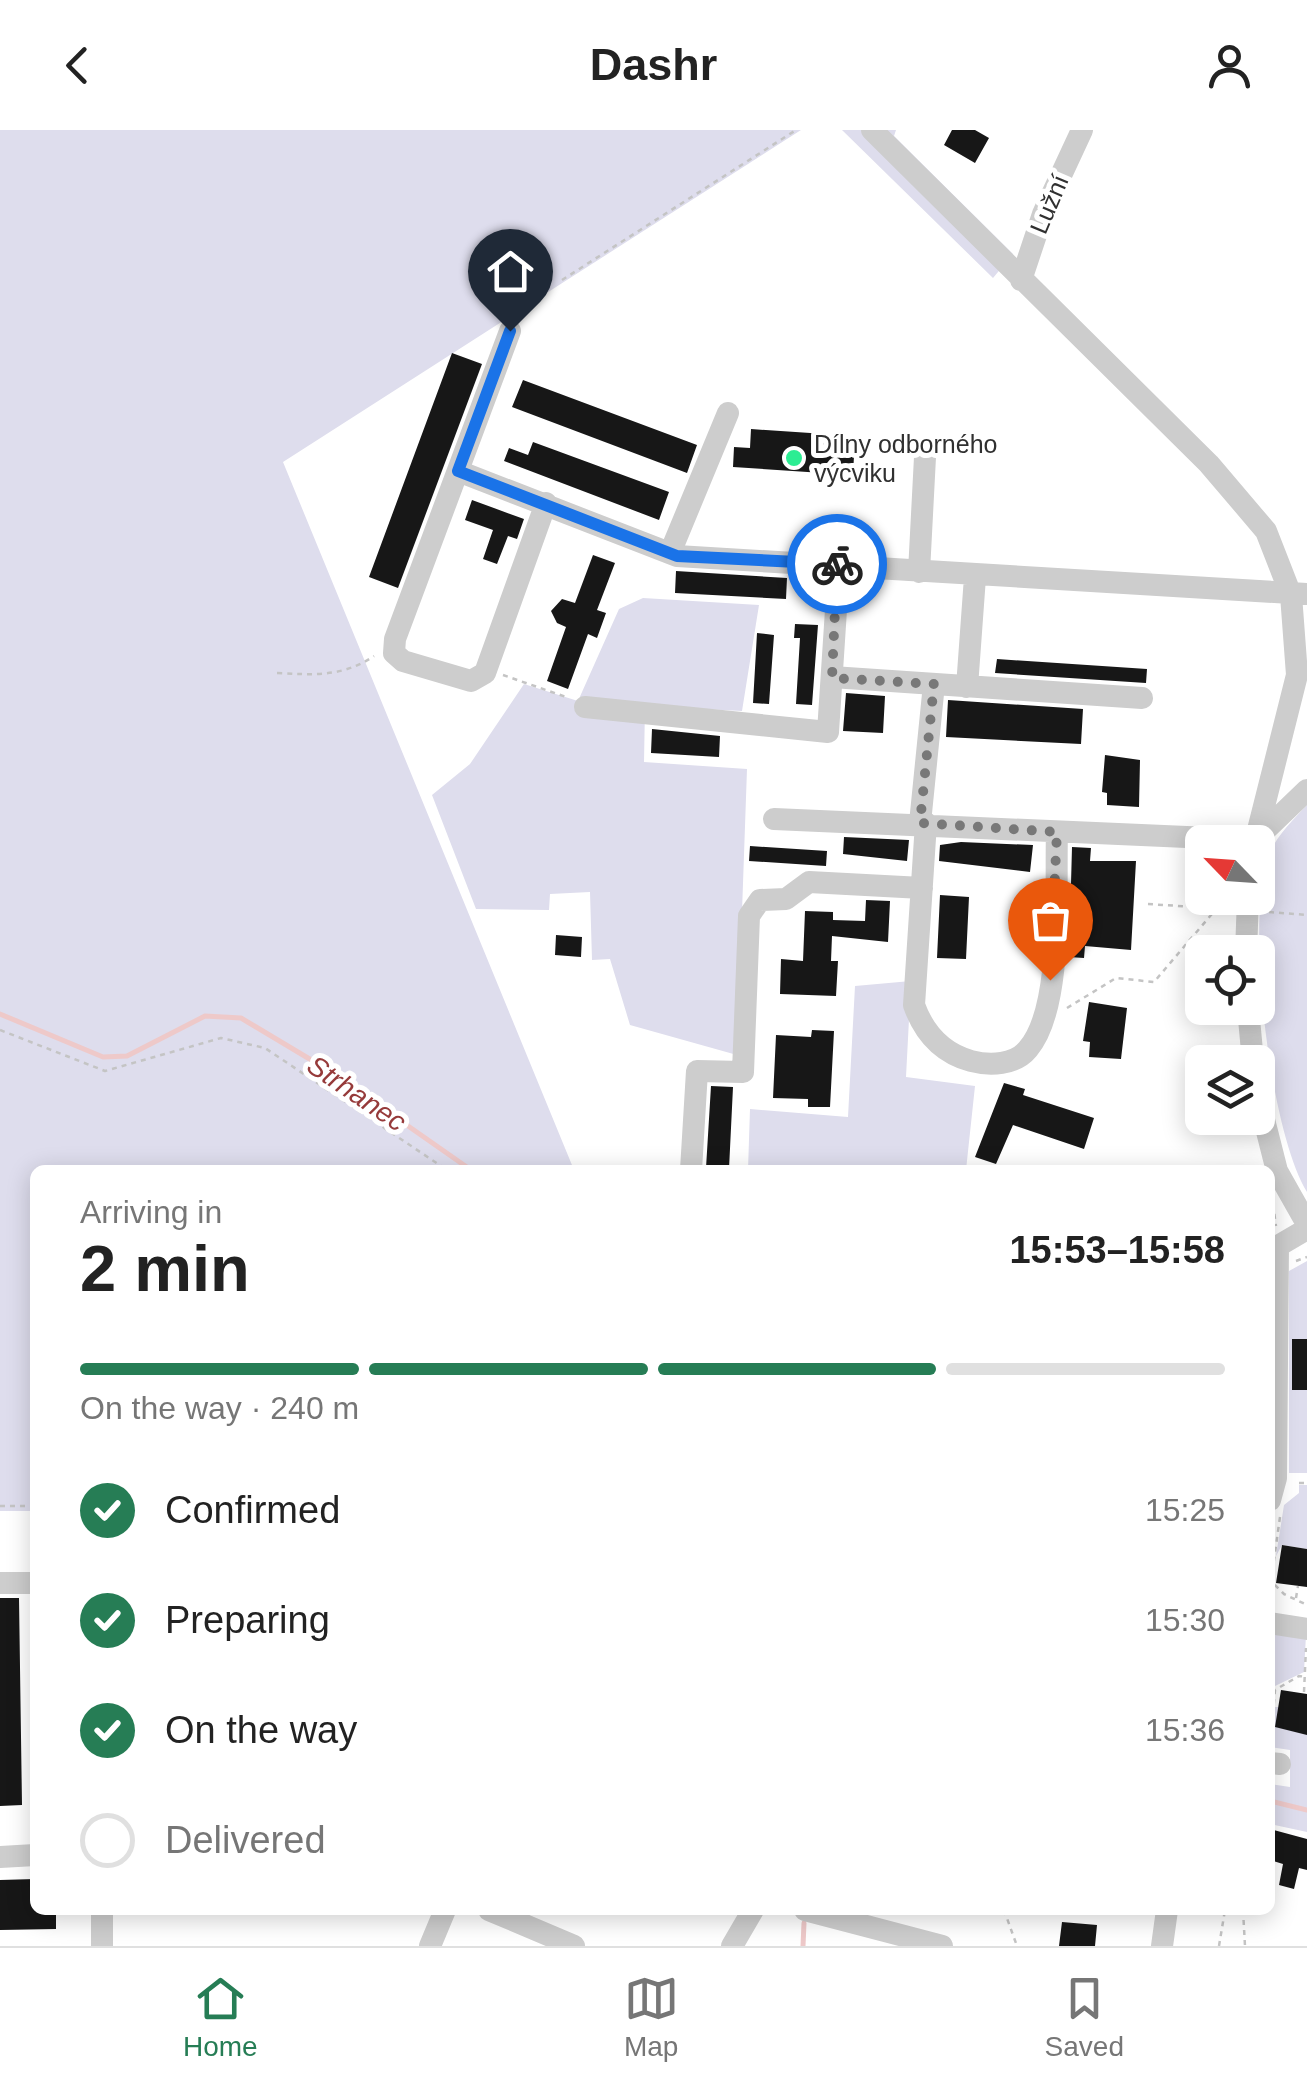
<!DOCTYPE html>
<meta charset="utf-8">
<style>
:root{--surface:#fff;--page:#f6f6f6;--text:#222;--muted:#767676;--line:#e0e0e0;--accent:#267d55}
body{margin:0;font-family:Helvetica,sans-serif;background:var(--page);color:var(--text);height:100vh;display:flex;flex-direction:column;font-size:38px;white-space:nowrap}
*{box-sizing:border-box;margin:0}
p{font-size:32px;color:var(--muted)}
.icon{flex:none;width:55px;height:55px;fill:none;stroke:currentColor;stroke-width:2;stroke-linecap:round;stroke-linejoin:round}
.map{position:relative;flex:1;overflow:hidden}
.sheet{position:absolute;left:30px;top:1035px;width:1245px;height:750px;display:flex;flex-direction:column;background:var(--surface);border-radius:15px;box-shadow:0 5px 25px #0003}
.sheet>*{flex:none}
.needle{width:65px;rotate:295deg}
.controls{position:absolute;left:1185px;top:695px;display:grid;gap:20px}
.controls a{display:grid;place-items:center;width:90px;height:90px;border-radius:15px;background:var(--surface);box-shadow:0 5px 25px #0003;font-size:50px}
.pin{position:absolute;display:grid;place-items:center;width:85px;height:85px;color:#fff;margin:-102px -42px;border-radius:50% 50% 50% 0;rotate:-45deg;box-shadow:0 0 10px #0007}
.pin .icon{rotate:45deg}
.courier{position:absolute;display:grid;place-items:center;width:100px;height:100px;margin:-50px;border:8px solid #1a73e8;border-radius:50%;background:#fff;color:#222;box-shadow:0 2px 12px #0007}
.headline em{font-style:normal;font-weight:600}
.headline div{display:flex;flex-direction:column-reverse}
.headline{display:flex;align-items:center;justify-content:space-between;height:170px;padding:0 50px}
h1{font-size:65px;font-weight:600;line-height:75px}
.bar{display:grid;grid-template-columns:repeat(4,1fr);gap:15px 10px;align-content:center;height:120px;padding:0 50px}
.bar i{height:12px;border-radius:8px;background:var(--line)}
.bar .active{background:var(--accent)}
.bar p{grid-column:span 4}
ol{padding:0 50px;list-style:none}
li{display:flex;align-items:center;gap:30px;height:110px}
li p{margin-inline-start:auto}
li .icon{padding:10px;border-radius:50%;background:var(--accent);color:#fff;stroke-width:4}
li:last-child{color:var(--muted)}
li i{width:55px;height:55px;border:5px solid var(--line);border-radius:50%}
header{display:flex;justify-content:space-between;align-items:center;height:130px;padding:0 50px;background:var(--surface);font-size:45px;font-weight:600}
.dock{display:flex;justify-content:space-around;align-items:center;height:140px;border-top:2px solid var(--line);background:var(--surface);font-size:28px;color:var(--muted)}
.dock a{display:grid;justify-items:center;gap:5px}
.dock .active{color:var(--accent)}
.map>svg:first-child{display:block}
.green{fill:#dedded}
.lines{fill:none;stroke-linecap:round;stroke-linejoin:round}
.stream{stroke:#eec9c9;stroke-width:5}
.building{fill:#171717}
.path{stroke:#c4c4c4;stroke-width:2.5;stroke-dasharray:5 5;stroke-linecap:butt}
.minor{stroke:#cdcdcd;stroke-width:22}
.done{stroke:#787878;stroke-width:10;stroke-dasharray:0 18}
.route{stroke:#1a73e8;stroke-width:12}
.poi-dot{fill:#2ced93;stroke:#fff;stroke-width:4}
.labels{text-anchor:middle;stroke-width:10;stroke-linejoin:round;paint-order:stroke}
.street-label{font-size:25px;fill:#303030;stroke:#fff}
.poi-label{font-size:25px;fill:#303030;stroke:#fff;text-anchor:start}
.water-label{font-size:28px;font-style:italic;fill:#963a3a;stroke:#fff}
</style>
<header><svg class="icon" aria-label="back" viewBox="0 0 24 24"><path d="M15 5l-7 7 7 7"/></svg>Dashr<svg class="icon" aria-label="person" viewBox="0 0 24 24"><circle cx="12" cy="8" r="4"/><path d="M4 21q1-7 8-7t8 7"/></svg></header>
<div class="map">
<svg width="1307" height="1816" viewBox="0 0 1307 1816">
<rect width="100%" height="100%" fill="#fff"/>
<path class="green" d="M0,0H801L283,332L574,1040H35V1381H0Z
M842,0H896L894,6L1013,124L993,148Z
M643,468L759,475L742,581L645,576L644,632L747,639L737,925L630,895L610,829L592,830L590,762L550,764L549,780L476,779L432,665L470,634L524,554L578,571L619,479Z
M1307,675V1062C1270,1001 1246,799 1267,730C1274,708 1292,691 1307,675Z
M911,851L906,947L975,956L966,1040H748L750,979L848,987L855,856Z
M1307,1131V1343H1289V1141Z
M1299,1355H1307V1419L1282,1415L1276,1426L1284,1375L1299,1363Z
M1270,1504L1306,1505L1304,1542L1275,1556L1271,1595H1274L1275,1577H1279L1307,1601V1702L1270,1694V1654L1290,1657V1620L1270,1617Z"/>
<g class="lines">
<path class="stream" d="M0,884L103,927L127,926L205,886L241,888L328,940L471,1040
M1270,1671L1307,1680
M803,1816L804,1793"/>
</g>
<path class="building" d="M952,0H975L989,8L975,33L944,15Z
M452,223L482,234L398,458L369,447Z
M523,250L697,315L687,343L512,277Z
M751,299L855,306L853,345L733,337L734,317L750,318Z
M533,312L669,362L659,390L504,331L509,318L528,325Z
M472,370L524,389L517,409L508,406L497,434L483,429L493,400L465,390Z
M593,425L615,433L597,480L606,483L597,508L588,504L568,559L547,551L566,497L557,493L551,481L562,469L575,473Z
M676,441L787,448L786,469L675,463Z
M795,494L818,495L812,575L796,574L800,508H794Z
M757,503L774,505L769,574L753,573Z
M997,529L1147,539L1146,553L995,543Z
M846,563L885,566L883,603L843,601Z
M948,570L1083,579L1081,614L946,607Z
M652,599L720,606L719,627L651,623Z
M1105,625L1140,630L1139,677L1107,675V663L1102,662Z
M844,707L909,710L907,731L843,724Z
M961,712L1033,715L1030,742L939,731L940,715Z
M750,716L827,721L826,736L749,731Z
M1072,717L1091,718L1090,731H1136L1131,820L1085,816L1084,828L1069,827Z
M940,765L969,767L966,829L937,828Z
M866,770L890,771L888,812L832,806L831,831H838L836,866L780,864L781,829L803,831L805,781L833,782V790L865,791Z
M556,805L582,807L581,827L555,825Z
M1089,872L1127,878L1121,929L1089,927L1090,912L1083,911Z
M812,900L834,901L830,977H808V969L773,968L776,905L811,907Z
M1004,953L1025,959L1023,965L1094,988L1084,1019L1013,995L996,1034L975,1027Z
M711,956L733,957L729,1039L706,1038Z
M1292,1209H1307V1260H1292Z
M1282,1415L1307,1419V1457L1276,1453Z
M0,1468H19L22,1675L0,1676Z
M1281,1560L1307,1564V1605L1275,1597Z
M1270,1699L1307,1709V1740L1299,1738L1294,1759L1279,1755L1283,1734L1270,1730Z
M35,1749V1780H56V1799L0,1800V1750Z
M1062,1792L1097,1795L1095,1816H1059Z"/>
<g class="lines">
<path class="path" d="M562,150L796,0
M277,543C314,545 343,547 374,526
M503,545L566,567
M1148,774L1226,779
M1269,782L1307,785
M1067,878L1116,848L1154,852L1217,778
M0,900L105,941L221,908L265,918L447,1040
M1273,1074L1276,1096
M1296,1131L1307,1127
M1299,1353H1307
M0,1376H35
M1280,1387L1271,1451L1284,1464L1307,1475
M1296,1468L1298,1456
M1304,1562L1306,1518
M1272,1594L1275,1560L1299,1546L1307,1547
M1004,1780L1017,1816
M1243,1780L1245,1816
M1219,1816L1225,1780"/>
<path class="minor" d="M872,0L1209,334L1266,401L1291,465L1297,545L1255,712
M1021,150L1043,84L1082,0
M510,201L395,509L394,523L403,531L471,551L485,543L546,373
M458,341L677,426L1307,464
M670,423L728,283
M919,442L925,327
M832,547L1142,568
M967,557L975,447
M585,577L828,602L839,434
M774,689L1255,710L1307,660
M920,693L934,554
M926,693L914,875C924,903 942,923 971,931C990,936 1015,935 1028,919C1064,877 1055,757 1057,702
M1246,822L1248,768
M1248,878L1253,932
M1258,966L1277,1041L1307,1094
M691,1040L697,941L743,942L749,786L760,770L786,769L809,752L922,758
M1270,1370L1276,1348L1278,1116L1307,1099
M0,1453H35
M1270,1493L1307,1499
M1270,1633L1280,1634
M0,1727L35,1725
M102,1780V1816
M489,1780L574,1816
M805,1780L942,1816
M430,1816L445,1780
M732,1816L753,1780
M1162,1816L1167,1780"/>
</g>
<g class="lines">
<path class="done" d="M837,434L832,548L934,554L920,693L1057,702L1050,850"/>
<path class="route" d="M510,201L458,341L677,426L837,434"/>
</g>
<circle class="poi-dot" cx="794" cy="328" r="10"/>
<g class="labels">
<g class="street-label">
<text transform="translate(1049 74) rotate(-67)" y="9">Lužní</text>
</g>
<g class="poi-label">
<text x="814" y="323">Dílny odborného<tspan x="814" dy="29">výcviku</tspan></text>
</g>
<g class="water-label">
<text transform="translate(357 963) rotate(34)" y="10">Strhanec</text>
</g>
</g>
</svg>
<div class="controls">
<a><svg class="needle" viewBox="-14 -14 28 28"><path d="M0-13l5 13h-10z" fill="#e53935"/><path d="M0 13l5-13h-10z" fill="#767676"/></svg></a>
<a><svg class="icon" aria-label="locate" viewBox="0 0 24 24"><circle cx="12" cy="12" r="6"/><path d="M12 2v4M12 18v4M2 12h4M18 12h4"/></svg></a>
<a><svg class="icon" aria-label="layers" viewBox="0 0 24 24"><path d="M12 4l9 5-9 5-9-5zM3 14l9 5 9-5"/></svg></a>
</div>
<div class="pin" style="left:1050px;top:850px;background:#ea580c"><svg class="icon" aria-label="bag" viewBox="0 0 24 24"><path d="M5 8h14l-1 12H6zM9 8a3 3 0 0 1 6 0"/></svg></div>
<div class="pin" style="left:510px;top:201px;background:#1f2937"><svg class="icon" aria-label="home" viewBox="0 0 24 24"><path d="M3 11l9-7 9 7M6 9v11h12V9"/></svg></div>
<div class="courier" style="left:837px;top:434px"><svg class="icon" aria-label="bike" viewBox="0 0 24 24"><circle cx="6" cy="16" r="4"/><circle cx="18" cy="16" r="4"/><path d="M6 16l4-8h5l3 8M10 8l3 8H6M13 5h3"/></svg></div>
<section class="sheet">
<div class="headline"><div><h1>2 min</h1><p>Arriving in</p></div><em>15:53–15:58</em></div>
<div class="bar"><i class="active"></i><i class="active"></i><i class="active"></i><i></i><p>On the way · 240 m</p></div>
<ol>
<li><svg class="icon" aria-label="check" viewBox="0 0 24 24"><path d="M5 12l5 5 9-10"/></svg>Confirmed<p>15:25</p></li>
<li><svg class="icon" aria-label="check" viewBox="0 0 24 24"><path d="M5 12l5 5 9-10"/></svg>Preparing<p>15:30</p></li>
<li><svg class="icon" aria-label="check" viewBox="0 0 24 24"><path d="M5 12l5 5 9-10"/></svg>On the way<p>15:36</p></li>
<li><i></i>Delivered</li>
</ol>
</section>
</div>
<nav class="dock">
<a class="active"><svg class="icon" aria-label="home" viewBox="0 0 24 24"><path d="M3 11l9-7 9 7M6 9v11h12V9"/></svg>Home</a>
<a><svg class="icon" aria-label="map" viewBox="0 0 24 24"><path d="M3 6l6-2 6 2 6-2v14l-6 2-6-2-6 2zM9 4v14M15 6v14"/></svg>Map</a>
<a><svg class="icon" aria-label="saved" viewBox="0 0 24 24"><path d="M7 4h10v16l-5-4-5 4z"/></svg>Saved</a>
</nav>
